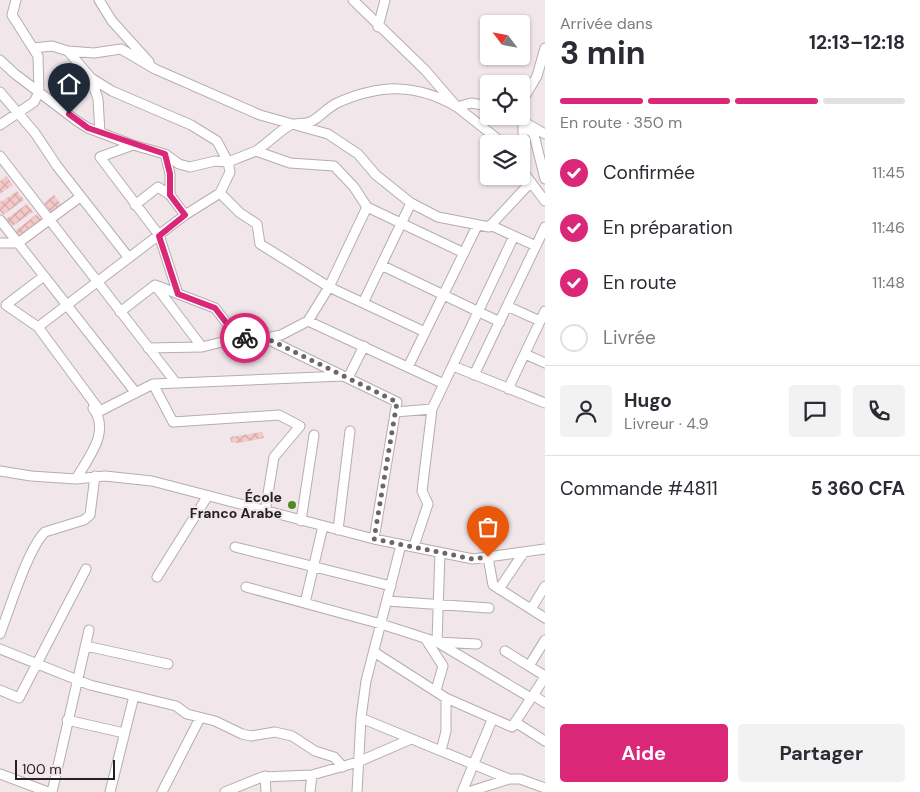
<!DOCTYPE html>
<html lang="fr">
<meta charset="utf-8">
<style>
:root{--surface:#fff;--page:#f2f2f3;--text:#2b2b33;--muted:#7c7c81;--line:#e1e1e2;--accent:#db2777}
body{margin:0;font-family:"DM Sans",sans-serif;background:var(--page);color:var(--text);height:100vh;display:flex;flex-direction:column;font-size:19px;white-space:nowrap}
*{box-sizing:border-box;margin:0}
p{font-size:16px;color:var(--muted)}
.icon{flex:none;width:28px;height:28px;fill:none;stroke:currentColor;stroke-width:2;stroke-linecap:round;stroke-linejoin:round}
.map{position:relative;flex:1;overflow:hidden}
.sheet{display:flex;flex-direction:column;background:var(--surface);width:375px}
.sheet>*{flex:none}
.needle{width:32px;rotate:302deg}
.fabs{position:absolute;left:480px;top:15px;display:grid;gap:10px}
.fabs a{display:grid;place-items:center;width:50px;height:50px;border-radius:5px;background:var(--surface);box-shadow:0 1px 4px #0004;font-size:25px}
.scale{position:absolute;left:15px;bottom:12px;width:100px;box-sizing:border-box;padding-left:5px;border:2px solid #252123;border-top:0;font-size:14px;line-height:18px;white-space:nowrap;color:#252123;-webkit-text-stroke:4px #f1e6ea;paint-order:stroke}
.pin{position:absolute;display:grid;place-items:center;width:42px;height:42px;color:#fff;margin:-51px -21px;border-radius:50% 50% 50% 0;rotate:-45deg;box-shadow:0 0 5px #0007}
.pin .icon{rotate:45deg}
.courier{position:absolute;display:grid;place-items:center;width:50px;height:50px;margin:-25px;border:4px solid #db2777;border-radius:50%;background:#fff;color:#222;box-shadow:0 1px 6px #0007}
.summary em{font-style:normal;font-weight:700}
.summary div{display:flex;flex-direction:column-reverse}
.summary{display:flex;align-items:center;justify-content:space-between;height:85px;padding:0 15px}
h1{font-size:32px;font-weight:700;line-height:38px}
.bar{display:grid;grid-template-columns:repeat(4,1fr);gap:8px 5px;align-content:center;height:60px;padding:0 15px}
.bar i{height:6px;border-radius:4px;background:var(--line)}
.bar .on{background:var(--accent)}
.bar p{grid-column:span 4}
.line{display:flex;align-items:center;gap:12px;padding:0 15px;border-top:1px solid var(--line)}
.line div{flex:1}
.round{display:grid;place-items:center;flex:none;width:52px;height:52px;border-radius:5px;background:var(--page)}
ol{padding:0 15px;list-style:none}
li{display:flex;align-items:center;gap:15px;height:55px}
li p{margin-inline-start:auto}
li .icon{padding:5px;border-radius:50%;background:var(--accent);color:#fff;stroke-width:4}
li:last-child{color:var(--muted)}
li i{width:28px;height:28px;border:2px solid var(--line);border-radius:50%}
.cta{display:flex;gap:10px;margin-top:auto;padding:10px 15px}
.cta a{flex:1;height:58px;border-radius:5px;background:var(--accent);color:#fff;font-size:20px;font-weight:700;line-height:58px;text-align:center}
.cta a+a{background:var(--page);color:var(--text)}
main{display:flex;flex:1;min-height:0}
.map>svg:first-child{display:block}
.building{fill:url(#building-cross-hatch)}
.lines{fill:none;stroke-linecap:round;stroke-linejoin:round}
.minor-casing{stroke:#b7acb1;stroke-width:11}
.minor{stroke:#fff;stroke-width:9}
.done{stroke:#6c6669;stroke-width:5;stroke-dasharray:0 9}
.route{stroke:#db2777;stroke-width:6}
.poi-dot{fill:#508a27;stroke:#f1e6ea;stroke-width:2}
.labels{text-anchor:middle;stroke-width:4;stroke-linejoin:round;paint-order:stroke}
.poi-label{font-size:14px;font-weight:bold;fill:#252123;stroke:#f1e6ea;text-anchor:end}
</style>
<main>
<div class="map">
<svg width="545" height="792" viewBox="0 0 545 792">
<defs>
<pattern id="building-cross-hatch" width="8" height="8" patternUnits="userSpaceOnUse" patternTransform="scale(1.25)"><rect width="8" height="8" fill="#f5c9c7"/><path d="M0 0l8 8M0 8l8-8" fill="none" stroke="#d2acab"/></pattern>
</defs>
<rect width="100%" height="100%" fill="#f1e6ea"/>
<path class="building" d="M6,176L13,185L0,194V181Z
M17,191L24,200L3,215L0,211V200L1,202Z
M54,195L63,207L53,215L44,203Z
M27,204L33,212L11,227L6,219Z
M37,214L44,223L22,240L15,231Z
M262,432L264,438L238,443L231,442L230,437Z"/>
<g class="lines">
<defs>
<path id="minor" d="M99,0L112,21L149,62
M353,0L425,70L457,107L504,144
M378,27L385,0
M34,48L52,46L68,51L91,78L112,91L191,125L217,141L228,162L230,172L220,193L185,215L38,327
M68,51L94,53L121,49L155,69L260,115L328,134L358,154L376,175L411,203L438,217L489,227L531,182
M0,60L15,74L77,121L88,128L133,145
M91,78L98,99L100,133
M0,92L35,133L57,166L129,258
M521,103L537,76L545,48
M521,113L523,121L534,135L545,179
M514,116L545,134
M523,121V171
M0,125L34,102L39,92L38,56L12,15L16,0
M256,151C268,143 278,132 290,125C296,122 306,125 312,121C321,116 327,108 337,103C380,84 416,83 457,107L471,103L489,106
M165,154L170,174V195L185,215
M0,156L176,383
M521,169L545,201
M220,193L240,213L257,224L260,244L329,287L425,332
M135,205L158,187L170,195
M0,220L136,393
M490,225L536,246
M0,243H18L80,197
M381,265L500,322
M44,276L6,305L38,327L100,411L153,384L343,376
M155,285L215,308L238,338
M155,285L202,347
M178,294L159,235L100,157L133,145L165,154L179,164L190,167L215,161L228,162L256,151L290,163L334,166L354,187L367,207
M363,303L411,203
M507,306L540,321
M120,312L155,285
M308,321L444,384
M267,339L397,402L374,539
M148,348L202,347L238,338H266L281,335L308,321L329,287L367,207L464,253
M525,354L545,363
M453,366L545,403
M408,367L477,226
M474,375L545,227
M348,378L364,346
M153,384L173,422L279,415L300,426L274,457L265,512
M508,389L545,311
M395,412L432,409
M0,471L31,476L76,479L105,476L152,481L374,539L473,559L545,549
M76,479C88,458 111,432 93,408
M301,521L314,435
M338,530L350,431
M414,546L428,504L422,491L432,409L514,236
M235,547L391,586
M488,557L493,585L545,618
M157,577L207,497
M246,587L381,624L437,642L531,698
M499,589L524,552
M387,601L489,608
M305,603L323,526
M531,609L545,586
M0,634C9,611 28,548 45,532L84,520L90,515L95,476
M425,638L443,666L436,690
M437,642L440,552
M437,642L477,644
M86,646L168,664
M0,649L90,685L176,706L187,714L215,721L242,734L251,736L275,732L292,736L315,751L334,757L343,767
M505,651L545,676
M374,652L446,698L512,727L545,677
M529,666L545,640
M0,690L19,698L86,569
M533,695L545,703
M361,718L509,779
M67,720L124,733
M515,722L545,741
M441,751L446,731V698
M0,774L48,792
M265,776L266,792
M52,792L89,630
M110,792L134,696
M162,792L200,718
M225,792L262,777L312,775L358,762L411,739
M310,792L312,775
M357,792L361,718L366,681L401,545
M462,792L492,720
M468,792L509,779H520L545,788"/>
</defs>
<use href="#minor" class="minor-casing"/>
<use href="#minor" class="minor"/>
</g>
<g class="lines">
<path class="done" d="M245,338H266L397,402L374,539L473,559L488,557"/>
<path class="route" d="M69,114L88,128L165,154L170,174V195L185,215L159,236L178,294L215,308L238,338H245"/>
</g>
<circle class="poi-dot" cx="292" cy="505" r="5"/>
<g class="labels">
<g class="poi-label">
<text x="282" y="502">École<tspan x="282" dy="16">Franco Arabe</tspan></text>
</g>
</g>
</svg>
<div class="fabs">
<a><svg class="needle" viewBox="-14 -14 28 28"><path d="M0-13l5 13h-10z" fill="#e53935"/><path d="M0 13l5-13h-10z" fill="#7c7c81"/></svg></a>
<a><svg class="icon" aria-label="locate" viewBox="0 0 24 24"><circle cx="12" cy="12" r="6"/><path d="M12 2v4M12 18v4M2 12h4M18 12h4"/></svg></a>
<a><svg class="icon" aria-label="layers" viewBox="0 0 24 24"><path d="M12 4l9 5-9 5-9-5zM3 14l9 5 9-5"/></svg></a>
</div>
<div class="scale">100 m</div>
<div class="pin" style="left:488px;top:557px;background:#ea580c"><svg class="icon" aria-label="bag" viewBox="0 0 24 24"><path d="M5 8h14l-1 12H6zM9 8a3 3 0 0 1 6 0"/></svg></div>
<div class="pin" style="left:69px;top:114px;background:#1f2937"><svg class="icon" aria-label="home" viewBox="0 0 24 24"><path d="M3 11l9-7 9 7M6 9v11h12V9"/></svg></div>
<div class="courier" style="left:245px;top:338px"><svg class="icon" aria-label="bike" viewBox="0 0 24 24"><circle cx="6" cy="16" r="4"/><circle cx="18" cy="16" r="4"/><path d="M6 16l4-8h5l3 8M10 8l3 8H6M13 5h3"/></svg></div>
</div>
<section class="sheet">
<div class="summary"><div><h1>3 min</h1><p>Arrivée dans</p></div><em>12:13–12:18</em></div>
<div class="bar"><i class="on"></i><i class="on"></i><i class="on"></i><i></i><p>En route · 350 m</p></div>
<ol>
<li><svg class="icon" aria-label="check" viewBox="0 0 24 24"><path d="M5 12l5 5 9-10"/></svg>Confirmée<p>11:45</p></li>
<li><svg class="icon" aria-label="check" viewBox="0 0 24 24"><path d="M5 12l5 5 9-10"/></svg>En préparation<p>11:46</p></li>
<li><svg class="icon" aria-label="check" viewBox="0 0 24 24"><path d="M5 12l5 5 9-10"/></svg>En route<p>11:48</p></li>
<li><i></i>Livrée</li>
</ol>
<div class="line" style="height:90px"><a class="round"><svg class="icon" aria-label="person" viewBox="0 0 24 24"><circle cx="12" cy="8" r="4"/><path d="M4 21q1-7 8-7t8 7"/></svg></a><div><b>Hugo</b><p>Livreur · 4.9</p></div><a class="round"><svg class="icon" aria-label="chat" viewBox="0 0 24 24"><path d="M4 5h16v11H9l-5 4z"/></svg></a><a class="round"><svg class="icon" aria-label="phone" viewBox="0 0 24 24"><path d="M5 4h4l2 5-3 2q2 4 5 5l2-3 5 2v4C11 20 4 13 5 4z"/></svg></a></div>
<div class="line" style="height:65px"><div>Commande #4811</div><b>5 360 CFA</b></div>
<div class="cta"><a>Aide</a><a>Partager</a></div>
</section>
</main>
